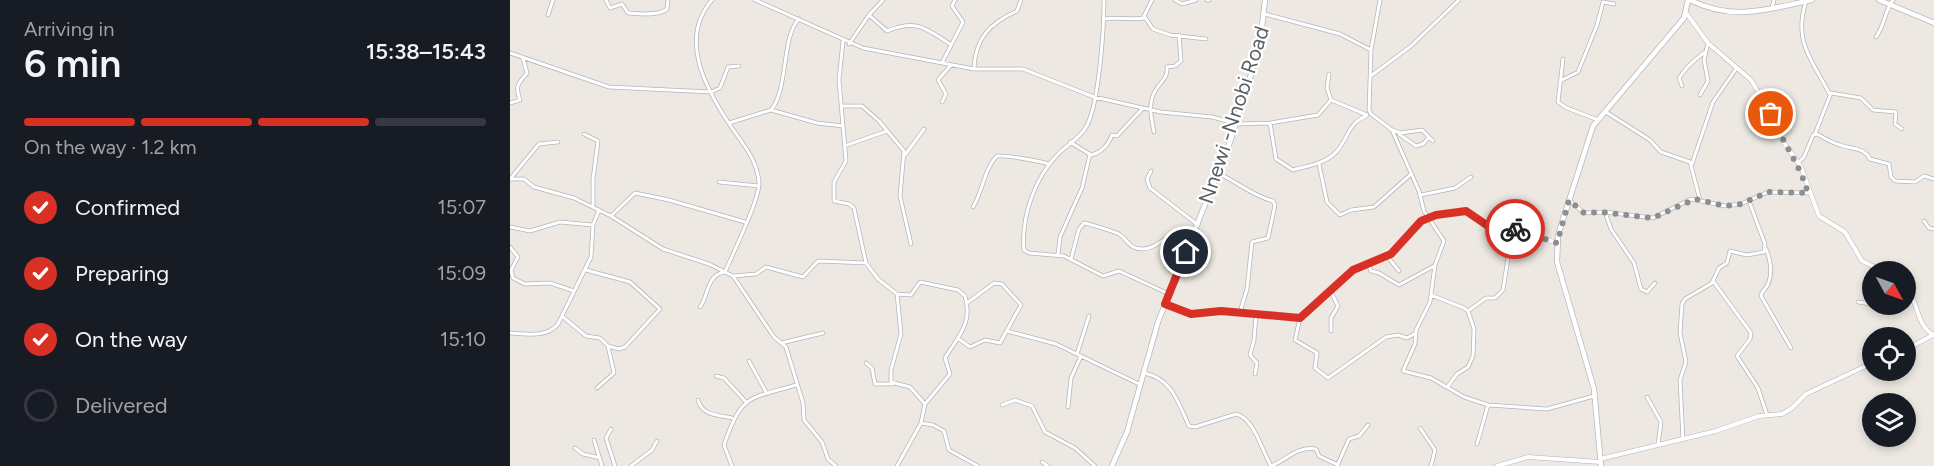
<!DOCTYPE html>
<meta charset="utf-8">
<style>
:root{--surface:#171b24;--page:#242831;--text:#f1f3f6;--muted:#9ea1a6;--line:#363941;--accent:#d93025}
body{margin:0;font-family:Figtree,sans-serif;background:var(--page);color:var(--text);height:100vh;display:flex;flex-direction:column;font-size:22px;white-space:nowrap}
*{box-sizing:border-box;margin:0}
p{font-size:20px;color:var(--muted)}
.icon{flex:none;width:33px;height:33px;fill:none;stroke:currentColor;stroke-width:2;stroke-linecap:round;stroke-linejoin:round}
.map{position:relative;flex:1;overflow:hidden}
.side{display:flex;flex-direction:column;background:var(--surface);width:510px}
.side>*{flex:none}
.needle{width:39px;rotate:130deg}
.controls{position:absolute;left:1352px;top:261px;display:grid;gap:12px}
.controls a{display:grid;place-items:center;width:54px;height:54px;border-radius:50%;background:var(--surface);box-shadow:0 3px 9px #0003;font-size:30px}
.pin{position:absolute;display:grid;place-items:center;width:51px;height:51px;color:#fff;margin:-26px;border:3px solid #fff;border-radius:50%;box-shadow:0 2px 6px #0007}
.courier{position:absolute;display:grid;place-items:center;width:60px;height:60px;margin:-30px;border:4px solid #d93025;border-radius:50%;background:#fff;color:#222;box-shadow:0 2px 8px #0007}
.head em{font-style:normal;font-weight:600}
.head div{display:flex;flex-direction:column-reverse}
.head{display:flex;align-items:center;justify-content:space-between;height:102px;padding:0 24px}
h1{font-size:39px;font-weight:600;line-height:45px}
.bar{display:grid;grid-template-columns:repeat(4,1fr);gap:9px 6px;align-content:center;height:72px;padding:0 24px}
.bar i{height:8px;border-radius:4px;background:var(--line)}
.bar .active{background:var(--accent)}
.bar p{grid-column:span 4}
ol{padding:0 24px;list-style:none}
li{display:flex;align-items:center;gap:18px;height:66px}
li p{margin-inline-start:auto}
li .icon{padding:6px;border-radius:50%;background:var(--accent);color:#fff;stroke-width:4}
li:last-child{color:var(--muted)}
li i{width:33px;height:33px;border:3px solid var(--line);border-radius:50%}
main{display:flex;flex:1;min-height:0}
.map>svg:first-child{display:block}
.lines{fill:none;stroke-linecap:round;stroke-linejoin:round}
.minor-casing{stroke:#b2b6b9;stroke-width:4.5}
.tertiary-casing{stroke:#b2b6b9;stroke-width:5}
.secondary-casing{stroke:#b3b8bc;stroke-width:6}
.minor{stroke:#fff;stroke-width:3}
.tertiary{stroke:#fff;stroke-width:4}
.secondary{stroke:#fff;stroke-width:4.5}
.done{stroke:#8d8f8f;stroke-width:6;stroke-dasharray:0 10.8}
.route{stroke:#d93025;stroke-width:8}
.labels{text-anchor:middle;stroke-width:4.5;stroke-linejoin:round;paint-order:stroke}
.street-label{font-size:21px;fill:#5a5f62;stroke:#fff}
</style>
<main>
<section class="side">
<div class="head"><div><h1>6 min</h1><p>Arriving in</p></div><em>15:38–15:43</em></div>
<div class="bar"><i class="active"></i><i class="active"></i><i class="active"></i><i></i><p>On the way · 1.2 km</p></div>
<ol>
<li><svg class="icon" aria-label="check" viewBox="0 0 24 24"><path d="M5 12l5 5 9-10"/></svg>Confirmed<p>15:07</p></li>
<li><svg class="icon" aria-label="check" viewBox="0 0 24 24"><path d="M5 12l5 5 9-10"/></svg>Preparing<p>15:09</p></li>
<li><svg class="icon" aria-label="check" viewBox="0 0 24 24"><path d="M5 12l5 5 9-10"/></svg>On the way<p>15:10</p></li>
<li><i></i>Delivered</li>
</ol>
</section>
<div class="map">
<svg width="1424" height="466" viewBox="0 0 1424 466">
<rect width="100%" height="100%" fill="#ede9e2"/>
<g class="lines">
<defs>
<path id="minor" d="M96,0L100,8L112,4L118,13C129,14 149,16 157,9L158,0
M245,0L353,48L464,69H513L584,97L651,112L702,117L728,124L760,123L808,115L821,100L857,115
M594,0C594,28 589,106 576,127C570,138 557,145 549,153C525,177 511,216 514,250L519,253L554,256L593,276L609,271L659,294
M642,0L634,16L643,29L660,35L696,39
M665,0L672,4L686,0
M697,0H699
M870,0L861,50L859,110L861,114L882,130L909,191L914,211L934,241L925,265L920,302L906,330L905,344L893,371L921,378L954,397L978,405L1037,409L1084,396
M1296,1C1283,43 1302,59 1319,93
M1262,8L1264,0
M755,14L830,34L861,50
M38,15L43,0
M359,15L377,31C407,19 415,28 440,44
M594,19C608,17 621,20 635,18
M1366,37C1375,25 1374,12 1383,0
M333,41L329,80L336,161L324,182V201L339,204L344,208L356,263L368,279L387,294L391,334L381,370V382L400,387L415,404
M339,44L359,15L373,0
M0,53L99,87L201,92L210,88L218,67L229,66
M1053,59L1048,102L1057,108L1088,120
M432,63L453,22L442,6L445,0
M464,69C465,38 480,23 507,11L511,0
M819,74L817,88L821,100
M862,75L901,46L949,0
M1050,81L1068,72L1087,25L1093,2L1104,4
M1172,86L1169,78C1176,67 1184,60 1195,52
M1190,95L1198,81L1194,60L1198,43
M432,102L436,94L428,80L441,65
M0,103L10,100C5,85 8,84 17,73L13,58
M331,106H352L369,121L394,151L390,196L401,244
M261,110C279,88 271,37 289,19
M1096,112L1140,140L1151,152L1180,162L1190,200
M219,123L261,110L307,123L333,126
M760,123L766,159L783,170C797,166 812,164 823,155C838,143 836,124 856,116
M883,130L890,133L912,130L923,141
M644,132C641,116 637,102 647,88C652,81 658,77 657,67L665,66L671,61L669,35
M74,134L88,141L83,179V207
M889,134L906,146L913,144L919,137
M1305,134L1321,93L1351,98L1363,110L1386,112L1385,124L1392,129
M560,142L581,155C591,153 599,144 602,135L607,136L633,108
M337,145L377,131
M395,155L414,129
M1288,163L1294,157L1303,135L1307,134C1314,138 1322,143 1330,145C1340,149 1354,147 1360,159L1379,164L1381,177L1385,181L1405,182L1414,176L1424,179
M809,164L817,202L830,215L841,210L864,207L900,175
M1182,164L1203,102L1226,69
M641,171L637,179L640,188L688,225
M708,173C727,182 743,196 763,201L765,205L758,238L742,242L737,289L730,312
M0,179H14L24,187L64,198L101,216L153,249L199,264L223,276L264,337L276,347L293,403L294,420L312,442L318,459L326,466
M0,179L29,144L48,142
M209,182L249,186
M911,195L945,188L961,177
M1059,200L1074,213L1095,212L1143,218L1181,199L1215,206L1231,204L1258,192L1298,193
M463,207C473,191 474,169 487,156C495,155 530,161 539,164
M1095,212L1101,229L1124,263L1131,289L1137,292L1145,283
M101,216L125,193L159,200L235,222
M1414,221L1419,228L1424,229
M0,227L20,231L50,222L83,225
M0,247L8,257L1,270
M1256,249C1260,258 1263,273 1258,284C1256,290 1252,289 1251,296L1281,348
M548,254L550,237L572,188L580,154
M877,256L889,271
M561,259L569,229L574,223C580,224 605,232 609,234C618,240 619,249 632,249C651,249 662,225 683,231
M858,264L861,271L869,273L889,285L924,266
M1,270L3,278L15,284L40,283L64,291
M76,270L120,282L150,309L115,347L109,349L98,346L104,373L87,388
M223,276L246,274L256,267L293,277L308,261L356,263
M1203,281L1241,333L1240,339L1227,356L1248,388L1257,415
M820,290L828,306L821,318V331
M387,294L401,295L410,282L448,290L455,296C463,324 448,336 435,358L440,374L415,404L411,423L387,466
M921,295L954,308L958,311L964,329L963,356L958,367L947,374L938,386
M1348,302L1362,304
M190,307C199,295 196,275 215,272C223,253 250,199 249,182C247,159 232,143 220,125C196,89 168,39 202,0
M958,311L976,298H985L993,290L998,258L981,228
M53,317L76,336L90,338L98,346
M790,318L785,340L807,353L805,368L818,378L876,337L888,335L897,338L906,333
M497,331L546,344L629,384
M0,333C16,334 37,338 48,324L81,257L83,225L89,210
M449,339L460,347L475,340L490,343L511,305L492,284L484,283L457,303
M271,343L313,333
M567,354L579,316
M239,361L256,392
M356,363L362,368L365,384H383
M634,373C663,379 668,403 679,426L685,427L726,414C744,418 752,451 761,466
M745,374L747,363L740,355L744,340L746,316
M206,376L214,378L236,402
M1137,397L1151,422L1148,445
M188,400C192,416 209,415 222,418
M492,405L505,400L522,406L535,432L565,448L585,466
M558,407L561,378L571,356
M411,423L423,425L434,431L439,450L468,466
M910,428L925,450L921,466
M101,429L96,438L105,466
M84,440L92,466
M1173,440L1170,380L1176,362L1170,333L1172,304L1175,299L1202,283L1209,268L1217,263L1220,251L1237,255L1254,252L1255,244L1239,201
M967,444L978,405
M65,448L73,454L90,458
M532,462L538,466
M121,466L142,450L147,441
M222,466L214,445C231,394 239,399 286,385
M761,466C777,460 786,446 806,449L809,456L828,465
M827,466L839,439L849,436L858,425"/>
<path id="tertiary" d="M1177,14L1198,43L1241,80L1258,108L1272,140L1291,167L1309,216L1335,232L1352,261L1375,272
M1395,284C1408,299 1406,327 1424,335
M655,304L681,314L711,311L790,318L843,270L881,253L918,217L956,211L981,228L1006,229L1047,243
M1395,350L1423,335
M1090,459L1206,431L1249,416L1272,414L1282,408L1296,394L1362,363
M987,466L1018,457L1090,462"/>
<path id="secondary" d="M1180,0C1225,22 1257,9 1302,0
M1369,0L1424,23
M602,466L617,432L648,322L720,142L750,45L755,0
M1091,466L1084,389L1047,262L1048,235L1083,126L1174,18L1178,0"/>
</defs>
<use href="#minor" class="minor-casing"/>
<use href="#tertiary" class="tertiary-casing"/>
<use href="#secondary" class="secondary-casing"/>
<use href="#minor" class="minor"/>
<use href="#tertiary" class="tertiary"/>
<use href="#secondary" class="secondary"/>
</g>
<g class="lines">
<path class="done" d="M1005,229L1047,243L1059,200L1074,213L1091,212L1143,218L1185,199L1215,206L1231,204L1258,192L1298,193C1290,164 1272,142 1261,114"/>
<path class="route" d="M676,252L655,304L681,314L711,311L790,318L843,270L881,254L911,221L926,215L956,211L981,228L1005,229"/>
</g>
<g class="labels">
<g class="street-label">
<text transform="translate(724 115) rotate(-72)" y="7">Nnewi -Nnobi Road</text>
</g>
</g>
</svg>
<div class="controls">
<a><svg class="needle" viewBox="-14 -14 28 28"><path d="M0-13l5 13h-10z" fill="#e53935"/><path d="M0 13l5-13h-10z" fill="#9ea1a6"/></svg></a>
<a><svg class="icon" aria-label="locate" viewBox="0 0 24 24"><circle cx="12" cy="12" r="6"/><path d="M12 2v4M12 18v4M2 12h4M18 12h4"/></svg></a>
<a><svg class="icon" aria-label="layers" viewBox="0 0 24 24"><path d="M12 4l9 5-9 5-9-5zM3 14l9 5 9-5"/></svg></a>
</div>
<div class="pin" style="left:1261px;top:114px;background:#ea580c"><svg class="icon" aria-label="bag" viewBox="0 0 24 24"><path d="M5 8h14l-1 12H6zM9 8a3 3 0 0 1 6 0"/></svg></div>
<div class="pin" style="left:676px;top:252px;background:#1f2937"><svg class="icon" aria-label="home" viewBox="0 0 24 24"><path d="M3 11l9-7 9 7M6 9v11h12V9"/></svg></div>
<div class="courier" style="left:1005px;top:229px"><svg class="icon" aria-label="bike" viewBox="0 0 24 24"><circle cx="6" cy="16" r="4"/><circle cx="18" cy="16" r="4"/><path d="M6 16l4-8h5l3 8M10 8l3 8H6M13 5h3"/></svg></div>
</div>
</main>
